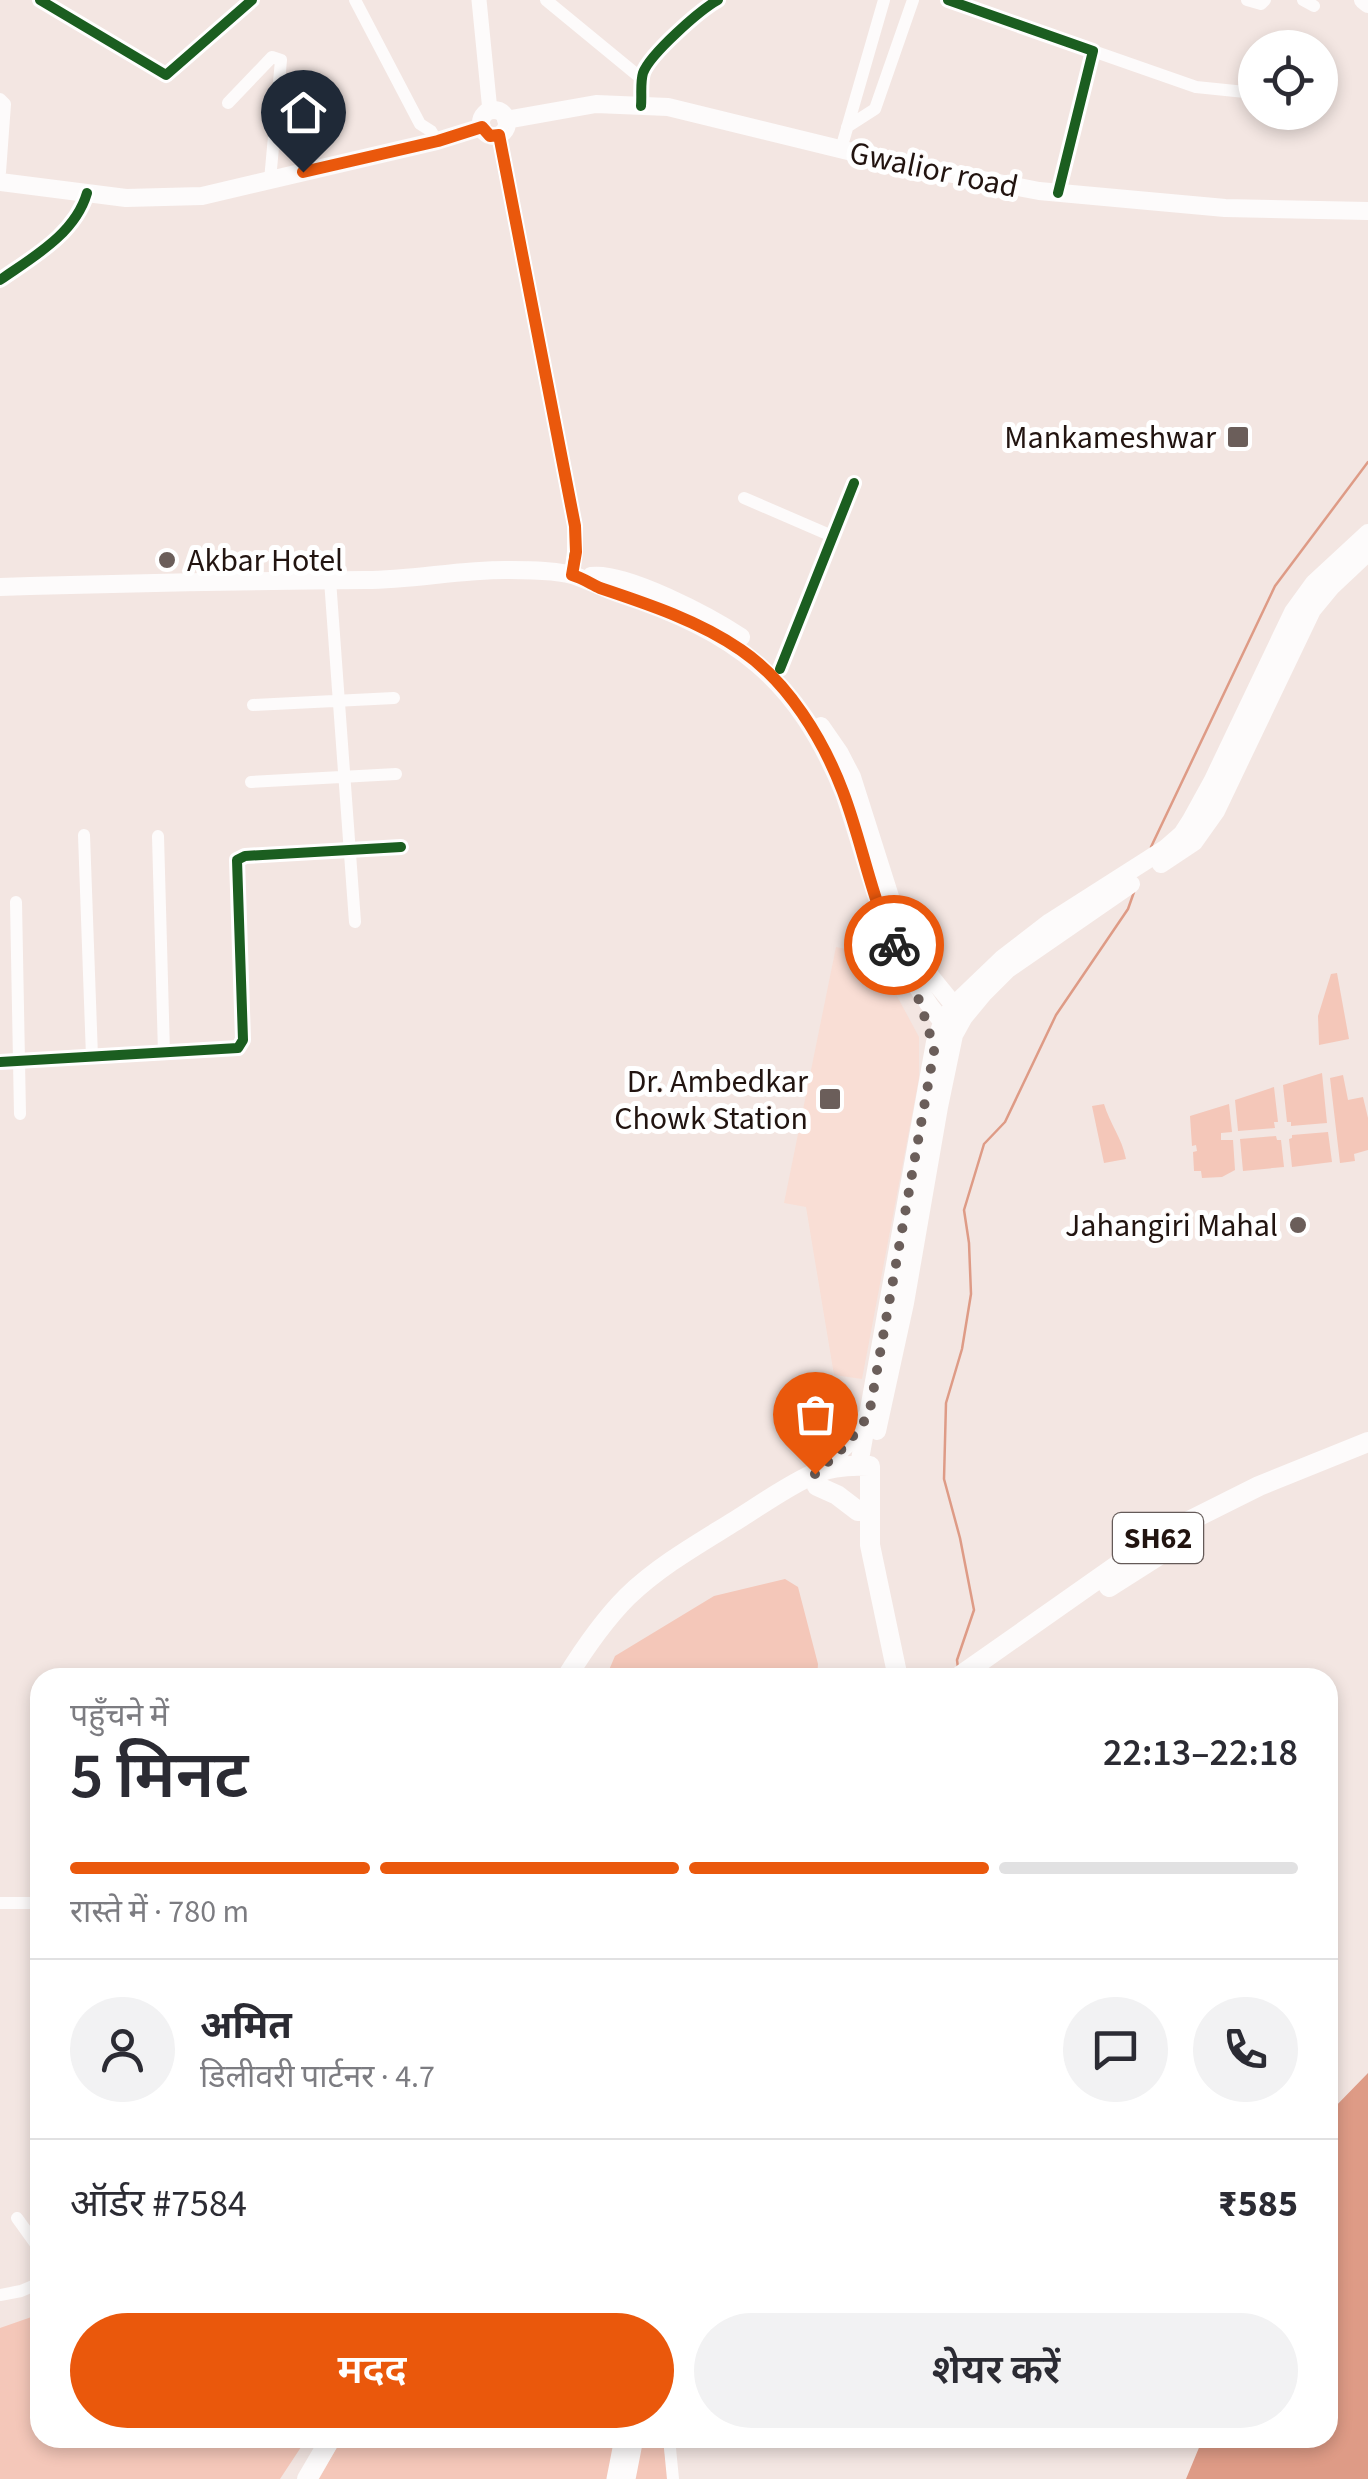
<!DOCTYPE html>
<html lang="hi">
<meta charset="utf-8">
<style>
:root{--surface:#fff;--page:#f2f2f3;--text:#2b2b33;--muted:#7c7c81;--line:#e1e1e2;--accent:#ea580c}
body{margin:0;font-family:"Source Sans 3","Noto Sans Devanagari",sans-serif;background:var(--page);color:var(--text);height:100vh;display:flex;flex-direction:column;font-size:38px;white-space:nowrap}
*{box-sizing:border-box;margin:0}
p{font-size:32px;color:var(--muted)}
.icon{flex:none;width:55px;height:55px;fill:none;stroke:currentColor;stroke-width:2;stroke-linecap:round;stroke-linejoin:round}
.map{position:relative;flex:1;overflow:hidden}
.sheet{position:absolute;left:30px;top:1668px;width:1308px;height:780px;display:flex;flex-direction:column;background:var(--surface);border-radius:30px;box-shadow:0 5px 15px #0003}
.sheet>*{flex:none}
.tools{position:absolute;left:1238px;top:30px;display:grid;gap:20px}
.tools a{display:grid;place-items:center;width:100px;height:100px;border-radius:50%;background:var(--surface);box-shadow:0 5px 15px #0003;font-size:50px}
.pin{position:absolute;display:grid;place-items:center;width:85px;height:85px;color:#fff;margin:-102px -42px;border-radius:50% 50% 50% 0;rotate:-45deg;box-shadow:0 0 10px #0007}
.pin .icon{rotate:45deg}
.courier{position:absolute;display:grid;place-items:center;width:100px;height:100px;margin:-50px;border:8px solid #ea580c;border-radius:50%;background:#fff;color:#222;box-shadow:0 2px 12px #0007}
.overview em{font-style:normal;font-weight:600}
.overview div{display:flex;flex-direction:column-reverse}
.overview{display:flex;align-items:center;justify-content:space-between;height:170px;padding:0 40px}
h1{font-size:65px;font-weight:600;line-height:75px}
.bar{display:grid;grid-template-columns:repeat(4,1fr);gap:15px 10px;align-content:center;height:120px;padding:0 40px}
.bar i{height:12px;border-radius:8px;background:var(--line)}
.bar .current{background:var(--accent)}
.bar p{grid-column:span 4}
.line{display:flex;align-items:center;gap:25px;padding:0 40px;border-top:2px solid var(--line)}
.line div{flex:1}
.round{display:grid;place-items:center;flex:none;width:105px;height:105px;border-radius:52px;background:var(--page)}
.action{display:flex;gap:20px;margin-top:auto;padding:20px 40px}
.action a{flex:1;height:115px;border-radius:60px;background:var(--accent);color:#fff;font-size:40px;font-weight:600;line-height:115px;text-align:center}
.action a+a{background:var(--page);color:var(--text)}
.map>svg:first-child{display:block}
.built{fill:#f9ded5}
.green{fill:#f4c7b9}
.water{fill:#de9b86}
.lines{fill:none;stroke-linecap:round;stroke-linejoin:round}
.stream{stroke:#de9b86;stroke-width:2.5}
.minor{stroke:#fdfbfb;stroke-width:12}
.tertiary{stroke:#fdfbfb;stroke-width:15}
.secondary{stroke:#fdfbfb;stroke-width:18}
.primary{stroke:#fdfbfb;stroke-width:20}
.cycleway-casing{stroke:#fff;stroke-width:16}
.cycleway{stroke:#1b5e20;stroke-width:10}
.done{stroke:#6b5e5a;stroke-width:10;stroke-dasharray:0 18}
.route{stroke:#ea580c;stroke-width:12}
.poi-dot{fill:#6b5e5a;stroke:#fff;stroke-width:4}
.labels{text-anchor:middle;stroke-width:10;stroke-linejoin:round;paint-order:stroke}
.shield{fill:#fff;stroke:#645a58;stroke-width:2.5}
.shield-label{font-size:30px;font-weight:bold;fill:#221410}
.street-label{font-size:32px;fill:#221410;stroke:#fff}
.poi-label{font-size:32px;fill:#221410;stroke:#fff;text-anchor:end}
</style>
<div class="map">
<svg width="1368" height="2479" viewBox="0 0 1368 2479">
<rect width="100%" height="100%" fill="#f3e6e2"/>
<path class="built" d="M836,947L875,955L919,1037V1078L862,1379L834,1375L806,1207L784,1203Z"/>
<path class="green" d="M1337,973L1349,1039L1319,1045L1318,1016L1331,974Z
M1322,1073L1327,1123L1291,1126V1122H1287L1283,1085Z
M1343,1075L1348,1100L1363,1097L1368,1118V1150L1354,1154L1355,1161L1340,1163L1330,1078Z
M1274,1087L1278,1122H1274L1275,1128L1238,1131L1235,1100Z
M1104,1104C1110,1124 1122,1138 1126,1159L1104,1163L1092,1106Z
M1229,1104L1232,1132L1221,1133V1140H1233L1235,1170L1222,1177L1202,1178L1201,1171H1194L1193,1152L1197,1151L1196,1145L1192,1146L1190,1116Z
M1328,1132L1332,1162L1292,1167L1289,1139L1292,1138V1135Z
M1276,1136L1277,1140H1281L1284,1167L1243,1171L1240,1139Z
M785,1579L798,1587L818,1664L817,1677H606L615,1656L714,1596Z
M40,2314V2438H307L280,2479H0V2328Z
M342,2438H663L668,2479H319Z"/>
<path class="water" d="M1368,2073V2479H1186L1203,2438H1328V2122L1331,2111Z"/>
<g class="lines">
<path class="stream" d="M1151,847L1275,586L1368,462
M958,1668L957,1660L974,1610L960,1538L944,1479L946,1403L962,1349L971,1294L969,1243L964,1210L984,1144L1005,1122L1056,1015L1128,909L1134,892"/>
<path class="minor" d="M40,0L166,75L252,0
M355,0L420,124L431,131L437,141
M546,0L642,79
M948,0L1093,51L1058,193
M1247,0L1261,4L1265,0
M1303,0L1314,6
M1093,51L1196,87L1255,93
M0,99L5,104L0,172
M228,103L272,57L281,60L270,180
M641,106C642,96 640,83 643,73C650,54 700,10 718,0
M847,127L875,109L913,0
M841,149L884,0
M0,280C33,257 75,234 87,193
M744,498L832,536
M330,580L355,922
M780,669L854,483
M253,705L394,698
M251,782L396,774
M84,835L92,1057
M158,836L164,1053
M16,902L20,1114
M0,1062L238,1048L243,1040L237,860L245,856L401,847
M0,1903H40
M17,2218L40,2250
M0,2295L21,2291L40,2283
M669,2438L673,2479"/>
<path class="tertiary" d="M479,0L490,111
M499,135L575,526V552L572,575
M614,2479L622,2438
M628,2479L636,2438"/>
<path class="secondary" d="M1363,0L1368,4
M481 123a13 13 0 1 1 26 0a13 13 0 1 1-26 0Z
M506,120L596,104L668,107L897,163L1039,191L1225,208L1368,211
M0,182L126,198L202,196L437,141L482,127
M591,576C625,571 711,617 741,637
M0,587C122,583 244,581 366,580C414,580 462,569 510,570C529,570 561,570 578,577C592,582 605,589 620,594C736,632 797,678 844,793C874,881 887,964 954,1035
M821,726L839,752L852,777L899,925L922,966L961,1014
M1161,864L1194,842L1216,811L1312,610L1331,587L1368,552
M877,1431L905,1303L939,1107L954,1035L964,1017L983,994L1008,969L1131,884
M859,1465L935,1042L942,1023L953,1006L1002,959L1050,922L1166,848L1182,834L1191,820L1213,780L1293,612L1314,583L1368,533"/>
<path class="primary" d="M816,1472L847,1443L869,1415
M817,1486L837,1495L858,1511
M1109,1587L1194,1533
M566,1678C584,1649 603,1621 627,1597C659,1566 698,1544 735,1521C761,1505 788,1485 816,1473C832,1466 852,1465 870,1466V1545L898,1678
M957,1678L1159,1536L1259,1486L1368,1442
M307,2479L331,2438"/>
<defs>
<path id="cycleway" d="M40,0L166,75L252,0
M948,0L1093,51L1058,193
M641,106C642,96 640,83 643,73C650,54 700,10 718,0
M499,135L575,526V552L572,575
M0,280C33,257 75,234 87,193
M780,669L854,483
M0,1062L238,1048L243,1040L237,860L245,856L401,847"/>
</defs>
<use href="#cycleway" class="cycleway-casing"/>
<use href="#cycleway" class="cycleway"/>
</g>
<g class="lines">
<path class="done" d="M815,1474L847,1444L869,1415L934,1051L928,1027L910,974L894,945"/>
<path class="route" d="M303,172L438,141L482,127L490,136L499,135L575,526L576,552L572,575C583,578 591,584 600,588C648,604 699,621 741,650C788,682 823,739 843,792C862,842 871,897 894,945"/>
</g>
<g class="poi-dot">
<rect x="1226" y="425" width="24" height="24" rx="5"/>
<circle cx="167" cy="560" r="10"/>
<rect x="818" y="1087" width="24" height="24" rx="5"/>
<circle cx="1298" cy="1225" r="10"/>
</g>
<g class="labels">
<rect class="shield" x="1113" y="1513" width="90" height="50" rx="8"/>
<g class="shield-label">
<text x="1158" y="1548">SH62</text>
</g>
<g class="street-label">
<text transform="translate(934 169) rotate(12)" y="11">Gwalior road</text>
</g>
<g class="poi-label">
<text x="1216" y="448">Mankameshwar</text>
<text x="187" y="571" text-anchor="start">Akbar Hotel</text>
<text x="808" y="1092">Dr. Ambedkar<tspan x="808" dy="37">Chowk Station</tspan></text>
<text x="1278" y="1236">Jahangiri Mahal</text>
</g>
</g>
</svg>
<div class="tools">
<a><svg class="icon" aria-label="locate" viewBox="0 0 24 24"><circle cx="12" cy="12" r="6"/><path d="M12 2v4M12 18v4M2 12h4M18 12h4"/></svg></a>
</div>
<div class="pin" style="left:815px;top:1474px;background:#ea580c"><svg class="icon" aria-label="bag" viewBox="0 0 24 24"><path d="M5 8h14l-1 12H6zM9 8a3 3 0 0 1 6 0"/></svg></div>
<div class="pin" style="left:303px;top:172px;background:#1f2937"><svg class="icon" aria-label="home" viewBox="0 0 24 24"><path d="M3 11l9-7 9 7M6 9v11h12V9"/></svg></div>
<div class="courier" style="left:894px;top:945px"><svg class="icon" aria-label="bike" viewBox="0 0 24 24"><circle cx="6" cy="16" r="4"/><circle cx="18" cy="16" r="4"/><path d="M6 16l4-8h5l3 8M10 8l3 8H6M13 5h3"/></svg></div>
<section class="sheet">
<div class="overview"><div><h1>5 मिनट</h1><p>पहुँचने में</p></div><em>22:13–22:18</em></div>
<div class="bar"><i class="current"></i><i class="current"></i><i class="current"></i><i></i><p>रास्ते में · 780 m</p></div>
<div class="line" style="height:180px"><a class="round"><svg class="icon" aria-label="person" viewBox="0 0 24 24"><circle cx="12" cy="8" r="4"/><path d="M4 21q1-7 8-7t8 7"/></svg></a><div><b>अमित</b><p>डिलीवरी पार्टनर · 4.7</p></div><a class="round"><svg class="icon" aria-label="chat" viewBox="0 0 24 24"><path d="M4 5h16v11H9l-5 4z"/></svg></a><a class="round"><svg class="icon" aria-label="phone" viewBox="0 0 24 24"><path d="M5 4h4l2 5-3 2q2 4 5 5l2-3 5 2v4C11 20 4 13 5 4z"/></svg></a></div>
<div class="line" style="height:130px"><div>ऑर्डर #7584</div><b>₹585</b></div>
<div class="action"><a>मदद</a><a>शेयर करें</a></div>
</section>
</div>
